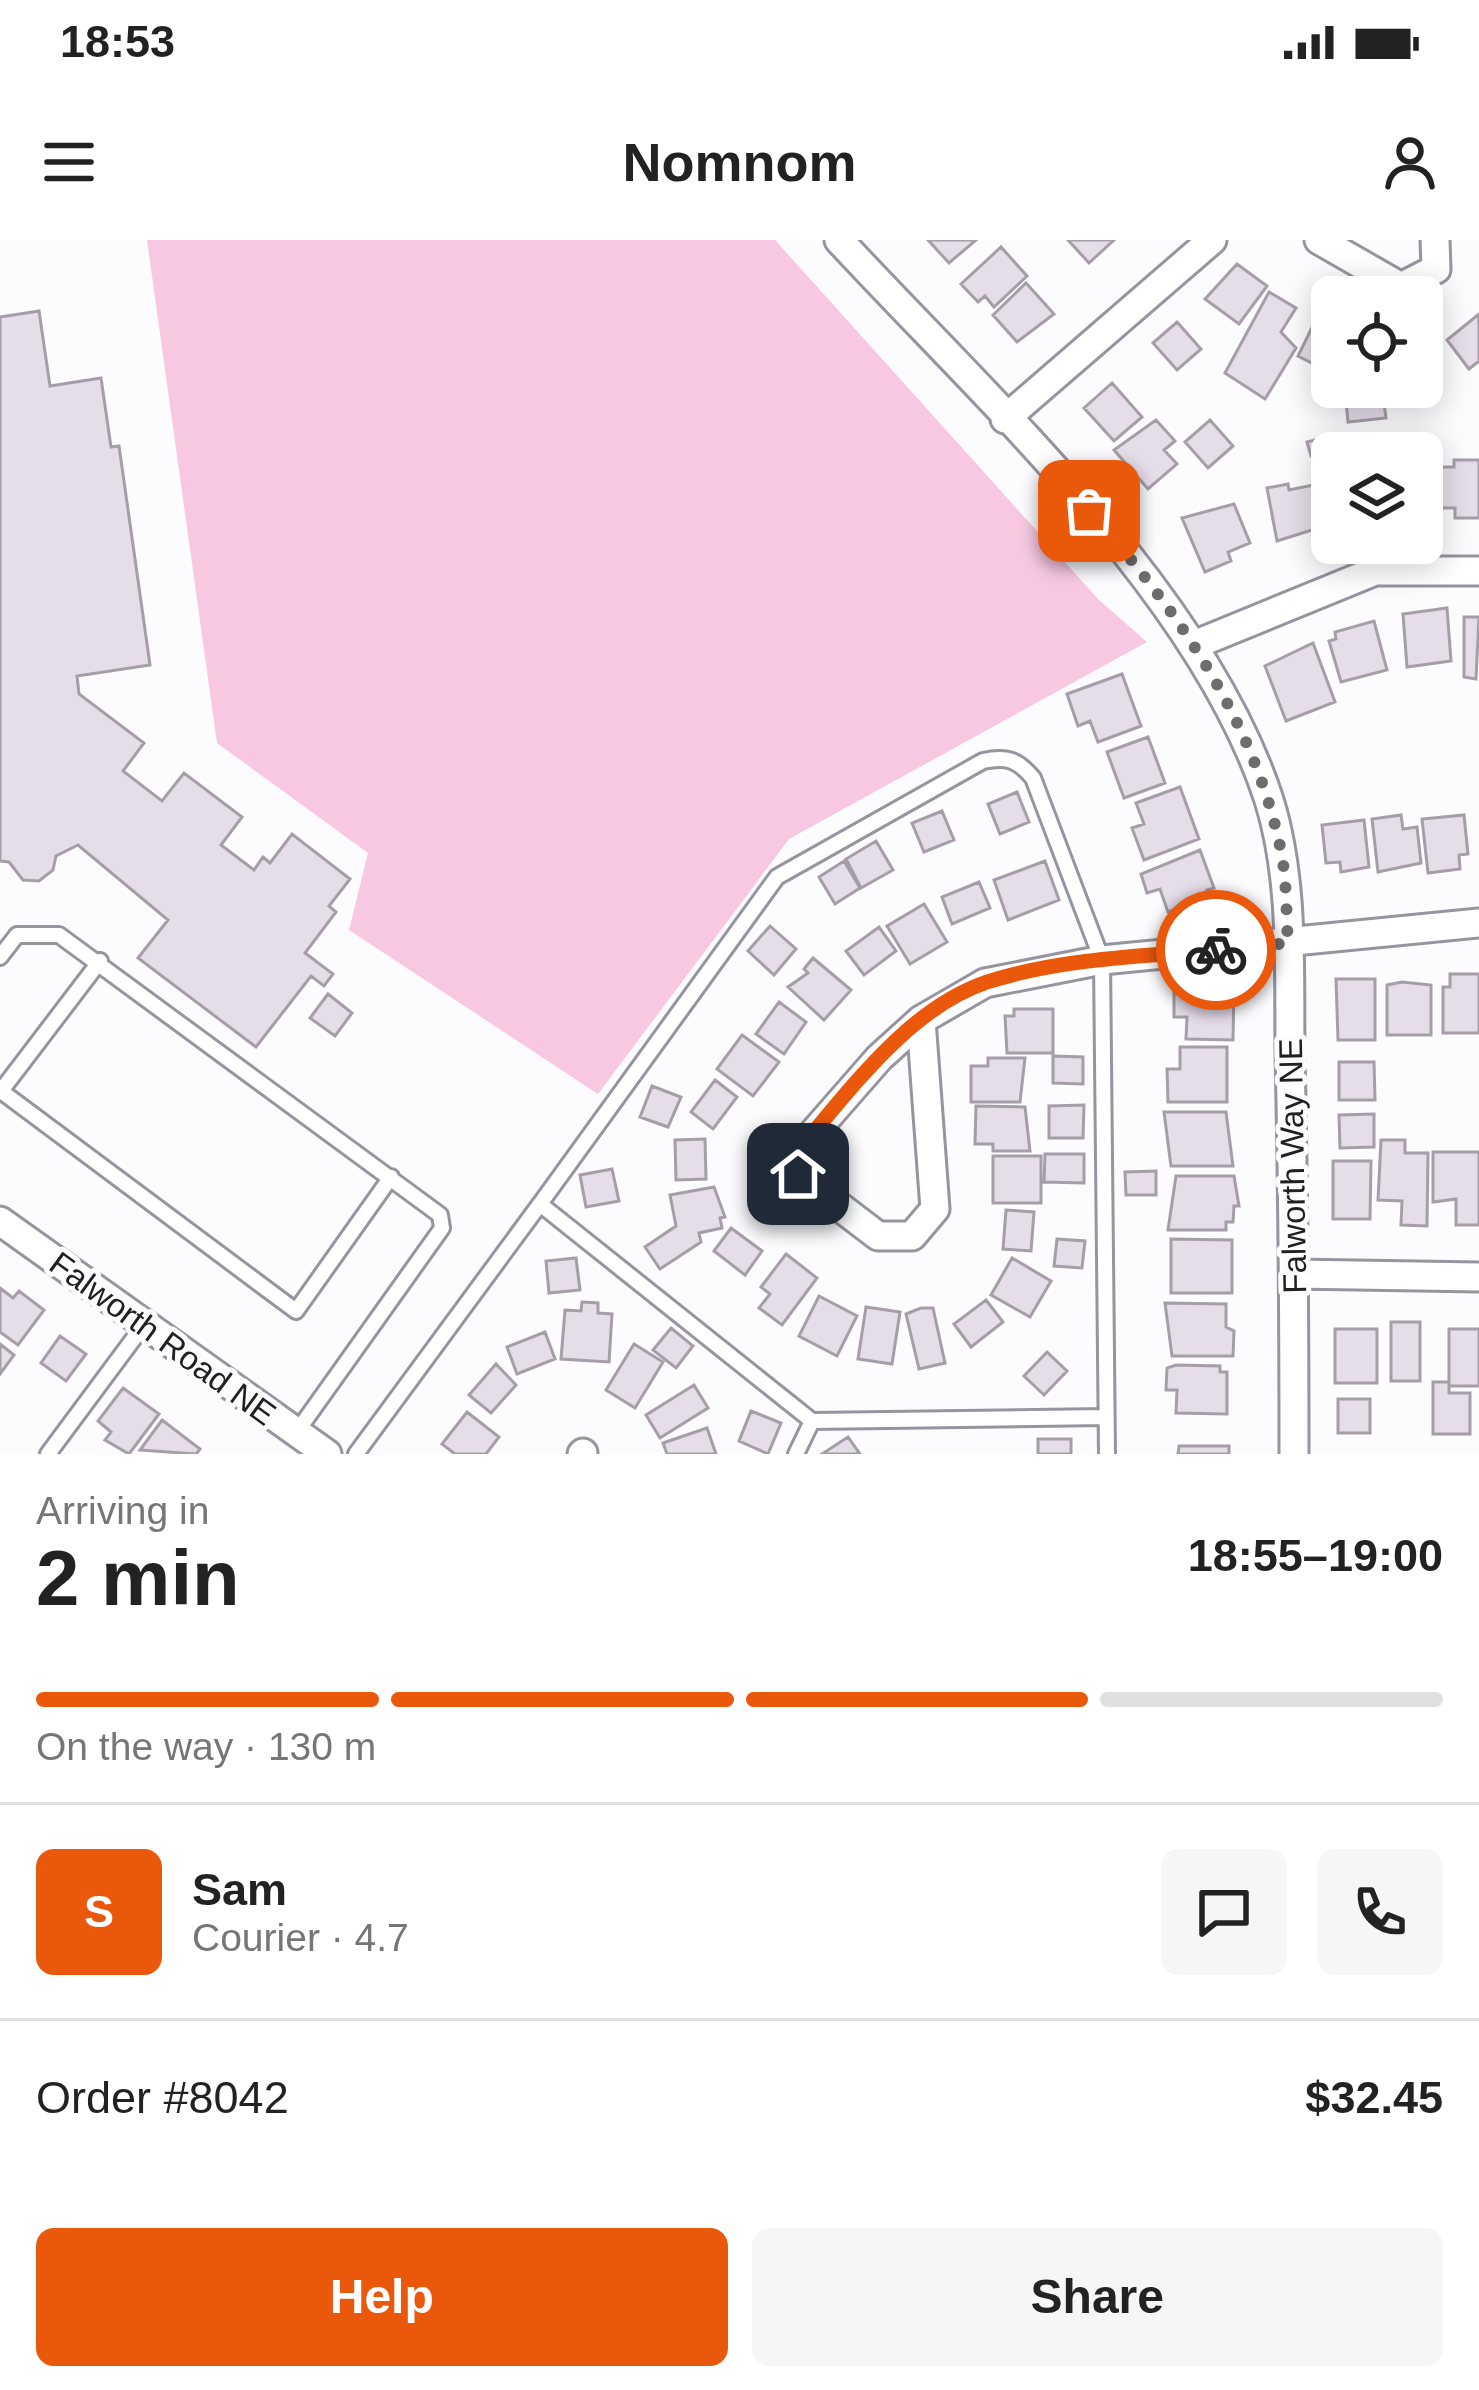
<!DOCTYPE html>
<meta charset="utf-8">
<style>
:root{--surface:#fff;--page:#f6f6f6;--text:#222;--muted:#767676;--line:#e0e0e0;--accent:#ea580c}
body{margin:0;font-family:Arial,sans-serif;background:var(--page);color:var(--text);height:100vh;display:flex;flex-direction:column;font-size:45px;white-space:nowrap}
*{box-sizing:border-box;margin:0}
p{font-size:39px;color:var(--muted)}
.icon{flex:none;width:66px;height:66px;fill:none;stroke:currentColor;stroke-width:2;stroke-linecap:round;stroke-linejoin:round}
.map{position:relative;height:1214px;overflow:hidden}
.panel{display:flex;flex-direction:column;background:var(--surface);flex:1}
.panel>*{flex:none}
.buttons{position:absolute;left:1311px;top:36px;display:grid;gap:24px}
.buttons a{display:grid;place-items:center;width:132px;height:132px;border-radius:18px;background:var(--surface);box-shadow:0 6px 30px #0003;font-size:60px}
.pin{position:absolute;display:grid;place-items:center;width:102px;height:102px;color:#fff;margin:-51px;border-radius:24px;box-shadow:0 6px 18px #0006}
.courier{position:absolute;display:grid;place-items:center;width:120px;height:120px;margin:-60px;border:9px solid #ea580c;border-radius:50%;background:#fff;color:#222;box-shadow:0 3px 15px #0007}
.head em{font-style:normal;font-weight:800}
.head div{display:flex;flex-direction:column-reverse}
.head{display:flex;align-items:center;justify-content:space-between;height:204px;padding:0 36px}
h1{font-size:78px;font-weight:800;line-height:90px}
.bar{display:grid;grid-template-columns:repeat(4,1fr);gap:18px 12px;align-content:center;height:144px;padding:0 36px}
.bar i{height:15px;border-radius:9px;background:var(--line)}
.bar .selected{background:var(--accent)}
.bar p{grid-column:span 4}
.line{display:flex;align-items:center;gap:30px;padding:0 36px;border-top:3px solid var(--line)}
.line div{flex:1}
.round{display:grid;place-items:center;flex:none;width:126px;height:126px;border-radius:18px;background:var(--page)}
.primary-button{display:flex;gap:24px;margin-top:auto;padding:24px 36px}
.primary-button a{flex:1;height:138px;border-radius:18px;background:var(--accent);color:#fff;font-size:48px;font-weight:800;line-height:138px;text-align:center}
.primary-button a+a{background:var(--page);color:var(--text)}
.status{display:flex;justify-content:space-between;align-items:center;height:84px;padding:0 60px;background:var(--surface);direction:ltr}
.status svg{height:33px;fill:currentColor}
header{display:flex;justify-content:space-between;align-items:center;height:156px;padding:0 36px;background:var(--surface);font-size:54px;font-weight:800}
.map>svg:first-child{display:block}
.green{fill:#f8c8e3}
.building{fill:#e5dde8;stroke:#a59ea8;stroke-width:3}
.lines{fill:none;stroke-linecap:round;stroke-linejoin:round}
.service-casing{stroke:#9594a0;stroke-width:20}
.minor-casing{stroke:#9594a0;stroke-width:33}
.service{stroke:#fff;stroke-width:14}
.minor{stroke:#fff;stroke-width:27}
.done{stroke:#6d6d70;stroke-width:12;stroke-dasharray:0 21.6}
.route{stroke:#ea580c;stroke-width:15}
.labels{text-anchor:middle;stroke-width:10;stroke-linejoin:round;paint-order:stroke}
.street-label{font-size:33px;fill:#202024;stroke:#fcfbfe}
</style>
<div class="status"><b>18:53</b><svg viewBox="0 0 49 12"><path d="M0 12V9h3v3zM5 12V6h3v6zM10 12V3h3v9zM15 12V0h3v12zM26 1h20v11H26zM47 4h2v5h-2z"/></svg></div>
<header><svg class="icon" aria-label="menu" viewBox="0 0 24 24"><path d="M4 6h16M4 12h16M4 18h16"/></svg>Nomnom<svg class="icon" aria-label="person" viewBox="0 0 24 24"><circle cx="12" cy="8" r="4"/><path d="M4 21q1-7 8-7t8 7"/></svg></header>
<div class="map">
<svg width="1479" height="1214" viewBox="0 0 1479 1214">
<rect width="100%" height="100%" fill="#fcfbfe"/>
<path class="green" d="M147,0H775L1099,360L1147,402L789,599L598,854L349,690L368,613L217,503Z"/>
<path class="building" d="M928,0H976L949,23Z
M1068,0H1114L1089,23Z
M1001,7L1027,36L994,67L985,56L978,62L961,44Z
M1237,24L1267,46L1239,84L1205,59Z
M1026,43L1054,74L1017,102L993,75Z
M1269,52L1296,68L1281,92L1296,108L1265,159L1225,133Z
M1322,67L1332,73V133L1298,116Z
M39,71L50,146L101,138L111,207L119,206L150,425L77,436L79,454L144,503L123,531L162,561L184,533L242,577L221,605L254,630L263,617L270,623L292,594L350,639L329,666L336,672L305,713L333,734L324,746L311,736L256,807L138,718L168,680L78,605L56,616L53,630L39,641L23,640L9,622L0,621V77Z
M1479,74V121L1469,129L1447,100Z
M1177,82L1201,109L1177,130L1153,103Z
M1112,143L1142,177L1114,201L1084,168Z
M1372,159V164L1384,163L1386,178L1348,182L1346,161Z
M1156,180L1175,201L1164,210L1177,224L1148,249L1114,210Z
M1210,180L1233,206L1208,228L1185,202Z
M1322,198L1326,212L1311,216L1307,202Z
M1454,220H1479V278H1455V268H1430V227H1454Z
M1288,244L1289,250L1318,244L1328,285L1277,301L1267,248Z
M1234,264L1250,303L1228,312L1231,321L1205,332L1182,278Z
M1447,368L1451,421L1407,427L1403,374Z
M1464,377H1479L1476,439L1464,437Z
M1374,381L1387,430L1341,442L1329,401L1336,399L1335,392Z
M1313,403L1335,462L1286,481L1265,426Z
M1122,434L1141,486L1098,502L1090,481L1078,486L1067,454Z
M1148,497L1165,543L1124,558L1107,512Z
M1180,547L1199,599L1144,620L1132,588L1144,584L1136,563Z
M1017,552L1029,582L1000,594L988,564Z
M942,571L954,600L924,612L912,583Z
M1401,575L1403,589L1417,587L1421,623L1378,632L1372,579Z
M1464,575L1468,614L1459,615L1460,629L1428,633L1422,579Z
M1364,580L1369,627L1341,632L1340,622L1326,623L1322,585Z
M876,601L893,630L861,648L846,619Z
M1200,610L1214,648L1207,650L1210,657L1168,672L1160,649L1147,653L1141,634Z
M844,621L860,648L835,664L819,637Z
M1045,621L1059,660L1008,680L994,640Z
M979,642L990,668L952,684L942,657Z
M924,664L947,702L910,724L887,686Z
M770,686L796,709L774,735L748,711Z
M879,687L896,711L864,735L846,711Z
M813,718L851,750L824,780L788,747L808,733L804,729Z
M1450,734H1479V793H1443V747H1450Z
M1336,739H1375V800H1338Z
M1402,742L1431,745V795H1387V745Z
M1174,743L1234,744L1233,800L1186,799L1187,777H1174Z
M328,754L352,773L335,796L310,778Z
M779,762L806,782L784,814L756,794Z
M1014,769H1053V813H1007L1005,776H1014Z
M742,795L779,822L753,856L717,829Z
M1180,807H1227V862H1168L1167,829H1180Z
M1053,816L1083,817V844L1053,843Z
M988,818H1025L1020,862H971V826H988Z
M1339,822H1374L1375,860H1339Z
M715,840L737,857L713,889L691,872Z
M652,846L681,857L668,887L640,877Z
M1084,865L1083,898H1049V866Z
M976,866L1025,867L1030,911H993V904H975Z
M1164,872H1226L1233,926H1171Z
M1374,874V907L1340,908L1339,875Z
M705,899L706,939L676,940L675,900Z
M1381,900H1405V913H1428L1427,986L1401,985L1402,961L1378,960Z
M1433,912H1479V985H1456V959L1433,962Z
M1045,914H1084V943L1044,942Z
M993,916H1041V963H993Z
M1333,921H1371L1370,979H1333Z
M612,929L619,961L586,967L580,935Z
M1156,931V955H1126L1125,932Z
M1176,936H1234L1239,966H1234L1233,982H1226V990H1168Z
M714,947L725,977L720,978L722,988L699,993L701,1002L660,1029L645,1007L676,986L670,955Z
M1006,970L1034,972L1031,1011L1003,1009Z
M731,988L762,1011L745,1035L714,1011Z
M1057,999L1085,1001L1082,1028L1054,1026Z
M1171,999L1232,1000V1053H1171Z
M786,1014L817,1038L782,1085L759,1068L770,1054L761,1047Z
M576,1018L580,1050L549,1053L546,1021Z
M1012,1018L1051,1041L1030,1077L991,1055Z
M0,1048L13,1058L19,1051L44,1070L18,1105L0,1092Z
M819,1056L857,1076L837,1116L799,1096Z
M986,1060L1003,1082L971,1107L954,1084Z
M582,1062L598,1063V1073L612,1074L609,1122L561,1119L565,1070L581,1071Z
M1165,1063L1226,1064V1087L1234,1091L1233,1116H1172Z
M866,1067L900,1072L892,1124L858,1119Z
M921,1068H933L945,1123L919,1129L906,1074Z
M1391,1082H1420V1141H1391Z
M671,1088L693,1106L676,1128L653,1110Z
M1335,1089H1377V1143H1335Z
M1449,1089H1479V1146H1449Z
M545,1092L555,1119L517,1134L507,1107Z
M60,1096L86,1114L66,1141L41,1123Z
M0,1104L14,1115L0,1134Z
M634,1104L663,1122L635,1168L606,1150Z
M1047,1112L1067,1131L1044,1155L1024,1136Z
M496,1124L516,1145L491,1173L469,1155Z
M1176,1125L1220,1126V1132H1227V1174L1176,1173L1177,1150H1166L1167,1128Z
M1433,1142H1449V1153H1470V1194H1433Z
M694,1145L708,1168L660,1198L646,1175Z
M123,1148L159,1174L129,1214L105,1200L111,1192L98,1181Z
M1338,1159H1370V1193H1338Z
M751,1171L781,1183L768,1214L739,1201Z
M467,1172L499,1197L486,1214H455L442,1204Z
M162,1180L200,1209L196,1214L140,1210Z
M707,1188L716,1214H667L663,1203Z
M848,1197L860,1214H822Z
M1038,1199H1071V1214H1038Z
M1179,1206H1229V1214H1178Z"/>
<g class="lines">
<defs>
<path id="service" d="M0,717L17,695H59L440,975L442,988L296,1193
M100,721L1,851L296,1071L391,937
M812,1181L1105,1177
M48,1214L143,1086
M356,1214L540,964
M796,1214L812,1181L540,964L777,637L983,521C1006,516 1017,519 1033,538L1102,720L1107,1214"/>
<path id="minor" d="M839,0C985,158 1202,353 1269,560C1294,640 1289,730 1290,813C1293,947 1294,1080 1294,1214
M1319,0L1401,47L1436,29L1435,0
M1005,179L1212,0
M1194,405L1375,331H1479
M921,780L935,969L912,996H878L798,935L796,913L879,818L921,780L985,743L1102,720L1479,683
M0,981L327,1214
M1294,1034L1479,1037
M582,1214L583,1213"/>
</defs>
<use href="#service" class="service-casing"/>
<use href="#minor" class="minor-casing"/>
<use href="#service" class="service"/>
<use href="#minor" class="minor"/>
</g>
<g class="lines">
<path class="done" d="M1089,271C1176,367 1255,482 1281,611C1287,641 1286,673 1288,703L1216,710"/>
<path class="route" d="M798,934L796,913C849,852 907,769 987,742C1059,719 1141,716 1216,710"/>
</g>
<g class="labels">
<g class="street-label">
<text transform="translate(1292 926) rotate(-91)" y="12">Falworth Way NE</text>
<text transform="translate(163 1098) rotate(36)" y="12">Falworth Road NE</text>
</g>
</g>
</svg>
<div class="buttons">
<a><svg class="icon" aria-label="locate" viewBox="0 0 24 24"><circle cx="12" cy="12" r="6"/><path d="M12 2v4M12 18v4M2 12h4M18 12h4"/></svg></a>
<a><svg class="icon" aria-label="layers" viewBox="0 0 24 24"><path d="M12 4l9 5-9 5-9-5zM3 14l9 5 9-5"/></svg></a>
</div>
<div class="pin" style="left:1089px;top:271px;background:#ea580c"><svg class="icon" aria-label="bag" viewBox="0 0 24 24"><path d="M5 8h14l-1 12H6zM9 8a3 3 0 0 1 6 0"/></svg></div>
<div class="pin" style="left:798px;top:934px;background:#1f2937"><svg class="icon" aria-label="home" viewBox="0 0 24 24"><path d="M3 11l9-7 9 7M6 9v11h12V9"/></svg></div>
<div class="courier" style="left:1216px;top:710px"><svg class="icon" aria-label="bike" viewBox="0 0 24 24"><circle cx="6" cy="16" r="4"/><circle cx="18" cy="16" r="4"/><path d="M6 16l4-8h5l3 8M10 8l3 8H6M13 5h3"/></svg></div>
</div>
<section class="panel">
<div class="head"><div><h1>2 min</h1><p>Arriving in</p></div><em>18:55–19:00</em></div>
<div class="bar"><i class="selected"></i><i class="selected"></i><i class="selected"></i><i></i><p>On the way · 130 m</p></div>
<div class="line" style="height:216px"><b class="round" style="background:var(--accent);color:#fff">S</b><div><b>Sam</b><p>Courier · 4.7</p></div><a class="round"><svg class="icon" aria-label="chat" viewBox="0 0 24 24"><path d="M4 5h16v11H9l-5 4z"/></svg></a><a class="round"><svg class="icon" aria-label="phone" viewBox="0 0 24 24"><path d="M5 4h4l2 5-3 2q2 4 5 5l2-3 5 2v4C11 20 4 13 5 4z"/></svg></a></div>
<div class="line" style="height:156px"><div>Order #8042</div><b>$32.45</b></div>
<div class="primary-button"><a>Help</a><a>Share</a></div>
</section>
